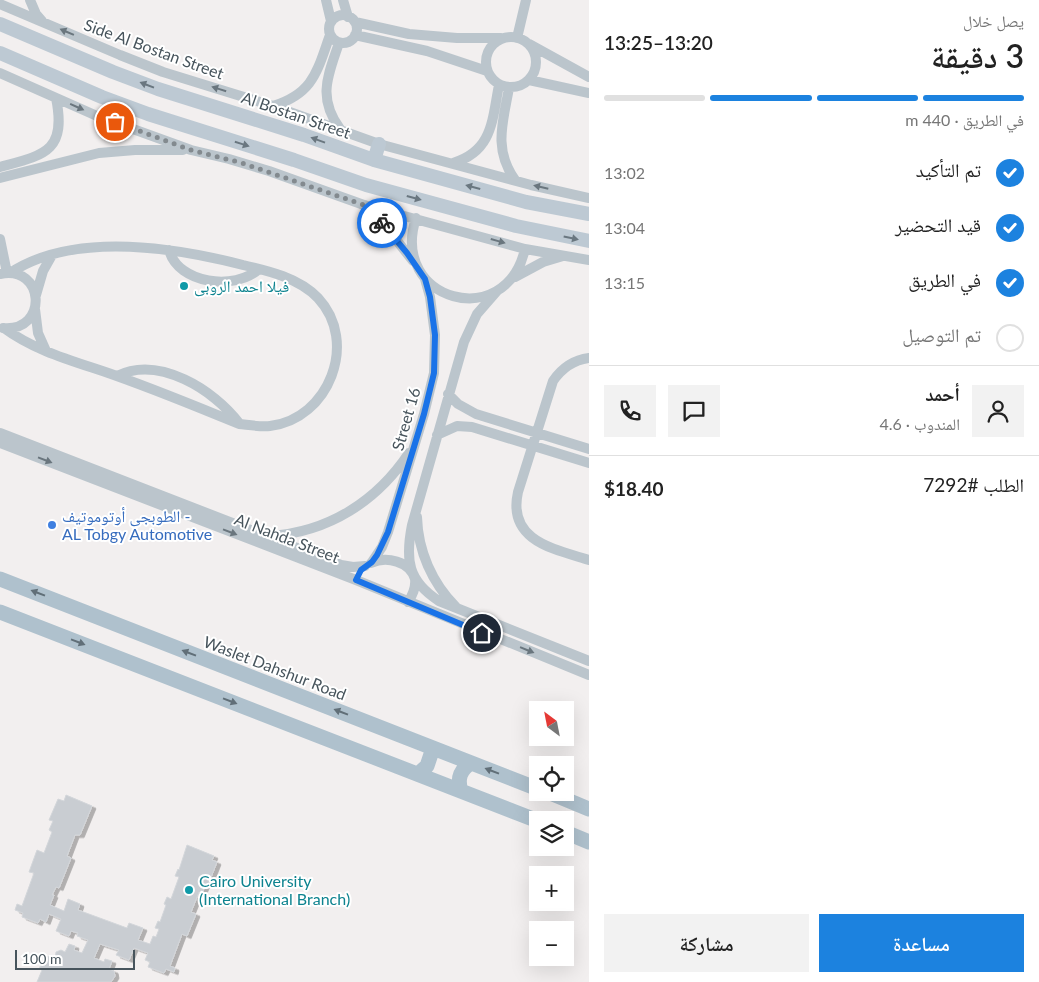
<!DOCTYPE html>
<html lang="ar">
<meta charset="utf-8">
<style>
:root{--surface:#fff;--page:#f2f2f2;--text:#222;--muted:#767676;--line:#e0e0e0;--accent:#1c82df}
body{margin:0;font-family:Lato,"Noto Naskh Arabic",sans-serif;background:var(--page);color:var(--text);direction:rtl;height:100vh;display:flex;flex-direction:column;font-size:19px;white-space:nowrap}
*{box-sizing:border-box;margin:0}
p{font-size:16px;color:var(--muted)}
.icon{flex:none;width:28px;height:28px;fill:none;stroke:currentColor;stroke-width:2;stroke-linecap:round;stroke-linejoin:round}
.map{position:relative;flex:1;overflow:hidden;direction:ltr}
.sheet{display:flex;flex-direction:column;background:var(--surface);width:450px}
.sheet>*{flex:none}
.needle{width:32px;rotate:328deg}
.buttons{position:absolute;left:529px;top:701px;display:grid;gap:10px}
.buttons a{display:grid;place-items:center;width:45px;height:45px;border-radius:0px;background:var(--surface);box-shadow:0 5px 20px #0002;font-size:25px}
.scale{position:absolute;left:15px;bottom:12px;width:120px;box-sizing:border-box;padding-left:5px;border:2px solid #47545c;border-top:0;font-size:14px;line-height:18px;white-space:nowrap;color:#47545c;-webkit-text-stroke:4px #fff;paint-order:stroke}
.pin{position:absolute;display:grid;place-items:center;width:42px;height:42px;color:#fff;margin:-21px;border:2px solid #fff;border-radius:50%;box-shadow:0 1px 5px #0007}
.courier{position:absolute;display:grid;place-items:center;width:50px;height:50px;margin:-25px;border:4px solid #1a73e8;border-radius:50%;background:#fff;color:#222;box-shadow:0 1px 6px #0007}
.overview em{font-style:normal;font-weight:600}
.overview div{display:flex;flex-direction:column-reverse}
.overview{display:flex;align-items:center;justify-content:space-between;height:85px;padding:0 15px}
h1{font-size:32px;font-weight:600;line-height:38px}
.bar{display:grid;grid-template-columns:repeat(4,1fr);gap:8px 5px;align-content:center;height:60px;padding:0 15px}
.bar i{height:6px;border-radius:4px;background:var(--line)}
.bar .current{background:var(--accent)}
.bar p{grid-column:span 4}
.line{display:flex;align-items:center;gap:12px;padding:0 15px;border-top:1px solid var(--line)}
.line div{flex:1}
.round{display:grid;place-items:center;flex:none;width:52px;height:52px;border-radius:0px;background:var(--page)}
ol{padding:0 15px;list-style:none}
li{display:flex;align-items:center;gap:15px;height:55px}
li p{margin-inline-start:auto}
li .icon{padding:5px;border-radius:50%;background:var(--accent);color:#fff;stroke-width:4}
li:last-child{color:var(--muted)}
li i{width:28px;height:28px;border:2px solid var(--line);border-radius:50%}
.button{display:flex;gap:10px;margin-top:auto;padding:10px 15px}
.button a{flex:1;height:58px;border-radius:0px;background:var(--accent);color:#fff;font-size:20px;font-weight:600;line-height:58px;text-align:center}
.button a+a{background:var(--page);color:var(--text)}
main{display:flex;flex:1;min-height:0}
.map>svg:first-child{display:block}
.building{fill:#c9cdd2;stroke:#d3d6da;filter:url(#shadow)}
.lines{fill:none;stroke-linecap:round;stroke-linejoin:round}
.street{stroke:#bbc5cc;stroke-width:10}
.secondary{stroke:#bdc9d3;stroke-width:14}
.primary{stroke:#afc1cd;stroke-width:15}
.oneway{fill:#6a767e}
.oneway2{fill:#6a7780}
.oneway3{fill:#616f78}
.done{stroke:#838a8f;stroke-width:5;stroke-dasharray:0 9}
.route{stroke:#1a73e8;stroke-width:6}
.culture-dot{fill:#0f9aa8;stroke:#fff;stroke-width:2}
.shop-dot{fill:#3f7fe0;stroke:#fff;stroke-width:2}
.labels{text-anchor:middle;stroke-width:4;stroke-linejoin:round;paint-order:stroke}
.street-label{font-size:16px;fill:#47545c;stroke:#fff}
.culture-label{font-size:16px;fill:#0d838f;stroke:#fff;text-anchor:start}
.shop-label{font-size:16px;fill:#366cbe;stroke:#fff;text-anchor:start}
</style>
<main>
<section class="sheet">
<div class="overview"><div><h1>3 دقيقة</h1><p>يصل خلال</p></div><em>13:20–13:25</em></div>
<div class="bar"><i class="current"></i><i class="current"></i><i class="current"></i><i></i><p>في الطريق · 440 m</p></div>
<ol>
<li><svg class="icon" aria-label="check" viewBox="0 0 24 24"><path d="M5 12l5 5 9-10"/></svg>تم التأكيد<p>13:02</p></li>
<li><svg class="icon" aria-label="check" viewBox="0 0 24 24"><path d="M5 12l5 5 9-10"/></svg>قيد التحضير<p>13:04</p></li>
<li><svg class="icon" aria-label="check" viewBox="0 0 24 24"><path d="M5 12l5 5 9-10"/></svg>في الطريق<p>13:15</p></li>
<li><i></i>تم التوصيل</li>
</ol>
<div class="line" style="height:90px"><a class="round"><svg class="icon" aria-label="person" viewBox="0 0 24 24"><circle cx="12" cy="8" r="4"/><path d="M4 21q1-7 8-7t8 7"/></svg></a><div><b>أحمد</b><p>المندوب · 4.6</p></div><a class="round"><svg class="icon" aria-label="chat" viewBox="0 0 24 24"><path d="M4 5h16v11H9l-5 4z"/></svg></a><a class="round"><svg class="icon" aria-label="phone" viewBox="0 0 24 24"><path d="M5 4h4l2 5-3 2q2 4 5 5l2-3 5 2v4C11 20 4 13 5 4z"/></svg></a></div>
<div class="line" style="height:65px"><div>الطلب #7292</div><b>$18.40</b></div>
<div class="button"><a>مساعدة</a><a>مشاركة</a></div>
</section>
<div class="map">
<svg width="589" height="982" viewBox="0 0 589 982">
<defs>
<filter id="shadow"><feDropShadow dx="4" dy="2.5" stdDeviation="0" flood-color="#0004"/></filter>
</defs>
<rect width="100%" height="100%" fill="#f2efef"/>
<path class="building" d="M66,795L92,806L80,835H75L67,856L71,858L59,888L56,887L52,895H54L50,905L64,911L68,899L80,904L78,910L127,928L129,923L143,928L138,940L150,944L153,936L156,937L159,929L155,928L158,921L160,922L166,905L164,904L167,897L171,899L179,877L175,876L178,869L179,870L187,845L214,856L212,860L217,862L208,885L206,884L202,893L199,892L191,912L196,914L187,936L182,934L170,966L175,968L174,972L166,969L164,973L148,967L150,962L145,960L148,953L134,948L129,960L116,955L119,950L100,944L94,958L104,962L105,959L112,961L109,969L114,971L115,976L111,982H37L42,970L39,969L45,956L55,958L56,952L61,950L65,952L69,944L75,946L74,950L82,953L88,940L77,936L78,933L71,931L69,936L56,931L61,919L49,914L46,922L40,919L38,923L22,917L23,913L15,910L17,904L22,906L34,873L29,872L37,850L44,853L52,832L49,830L53,821L49,820L58,799L64,801Z"/>
<g class="lines">
<path class="street" d="M30,0L36,14L42,21
M326,0L331,21
M343,0L348,17
M0,4L120,55L163,72L273,106L379,144L531,185L589,198
M329 29a14 14 0 1 1 28 0a14 14 0 1 1-28 0Z
M355,22L409,34L457,38H501
M355,35L427,51L487,71
M486 62a25 25 0 1 1 50 0a25 25 0 1 1-50 0Z
M517,38L526,0
M339,43C328,76 317,97 340,129
M529,44L589,77
M0,73L97,116L191,150L229,159L269,171L364,205L525,249L589,260
M529,80L589,93
M509,88C503,122 493,149 515,180
M273,106C314,93 317,71 330,35
M453,163C493,151 492,120 499,85
M0,167C44,155 67,152 56,98
M0,178L99,153L135,150H183
M365,205L387,228L413,261
M416,218C389,301 506,333 525,249
M0,239L7,273
M169,250C178,284 235,291 259,269
M0,274C45,264 49,332 3,328
M515,277L543,262L563,256
M497,291L477,314L464,342L412,525C405,560 408,581 439,601L589,661
M36,295L43,271L52,255
M35,309L38,333L46,351
M4,328C36,352 77,362 114,375C156,390 198,407 239,424C249,425 260,427 270,426C329,419 359,342 318,298C299,278 269,271 243,265C173,247 74,231 10,273
M589,358C573,360 562,368 553,381L518,492C507,541 554,549 589,560
M117,376C159,355 214,390 239,423
M448,394L458,404L476,414L589,449
M0,433L341,565L353,567L365,566
M437,435L457,426L472,427L589,463
M0,443L356,580L589,675
M417,517C418,551 432,583 456,607
M270,536C329,532 377,501 409,453
M372,562L382,547L388,532L424,414L434,373L435,335L430,297L425,279
M371,563C386,556 410,561 415,579C416,587 412,596 408,602"/>
<path class="secondary" d="M0,24L113,72L158,89L304,135L374,160L526,202L589,214
M0,53L102,97L148,114L294,160L366,185L516,226L589,241
M374,160L379,144"/>
<path class="primary" d="M0,579L538,789
M0,612L538,821
M418,774L427,766L433,748
M461,791C457,779 460,770 471,763
M548,792L589,809
M565,832L589,842"/>
</g>
<defs><path id="oneway-solid" d="M-6-.8H1V-3.2L6.5 0L1 3.2V.8H-6Z" transform="scale(1.25)"/></defs>
<g class="oneway">
<use href="#oneway-solid" transform="translate(67 32) rotate(-157)"/>
<use href="#oneway-solid" transform="translate(219 89) rotate(-163)"/>
<use href="#oneway-solid" transform="translate(77 107) rotate(24)"/>
<use href="#oneway-solid" transform="translate(541 187) rotate(-167)"/>
<use href="#oneway-solid" transform="translate(498 241) rotate(16)"/>
<use href="#oneway-solid" transform="translate(45 460) rotate(21)"/>
<use href="#oneway-solid" transform="translate(230 532) rotate(21)"/>
<use href="#oneway-solid" transform="translate(527 650) rotate(22)"/>
</g>
<g class="oneway2">
<use href="#oneway-solid" transform="translate(147 85) rotate(-159)"/>
<use href="#oneway-solid" transform="translate(318 140) rotate(-160)"/>
<use href="#oneway-solid" transform="translate(242 144) rotate(17)"/>
<use href="#oneway-solid" transform="translate(473 187) rotate(-165)"/>
<use href="#oneway-solid" transform="translate(414 198) rotate(15)"/>
<use href="#oneway-solid" transform="translate(571 238) rotate(12)"/>
</g>
<g class="oneway3">
<use href="#oneway-solid" transform="translate(38 593) rotate(-159)"/>
<use href="#oneway-solid" transform="translate(78 642) rotate(21)"/>
<use href="#oneway-solid" transform="translate(189 653) rotate(-159)"/>
<use href="#oneway-solid" transform="translate(230 701) rotate(21)"/>
<use href="#oneway-solid" transform="translate(341 712) rotate(-159)"/>
<use href="#oneway-solid" transform="translate(492 771) rotate(-159)"/>
</g>
<g class="lines">
<path class="done" d="M115,122L191,150L242,163L364,205L382,223"/>
<path class="route" d="M382,223L407,253L425,279L430,297L435,335L434,373L424,414L388,532L377,555L372,562L361,570L356,580L482,633"/>
</g>
<g class="culture-dot">
<circle cx="184" cy="286" r="5"/>
<circle cx="189" cy="890" r="5"/>
</g>
<circle class="shop-dot" cx="52" cy="525" r="5"/>
<g class="labels">
<g class="street-label">
<text transform="translate(154 49) rotate(20)" y="6">Side Al Bostan Street</text>
<text transform="translate(296 115) rotate(19)" y="6">Al Bostan Street</text>
<text transform="translate(406 419) rotate(-74)" y="6">Street 16</text>
<text transform="translate(287 538) rotate(21)" y="6">Al Nahda Street</text>
<text transform="translate(275 668) rotate(21)" y="6">Waslet Dahshur Road</text>
</g>
<g class="culture-label">
<text x="194" y="292">فيلا احمد الروبى</text>
<text x="199" y="887">Cairo University<tspan x="199" dy="18">(International Branch)</tspan></text>
</g>
<g class="shop-label">
<text x="62" y="522">الطوبجى أوتوموتيف -<tspan x="62" dy="18">AL Tobgy Automotive</tspan></text>
</g>
</g>
</svg>
<div class="buttons">
<a><svg class="needle" viewBox="-14 -14 28 28"><path d="M0-13l5 13h-10z" fill="#e53935"/><path d="M0 13l5-13h-10z" fill="#767676"/></svg></a>
<a><svg class="icon" aria-label="locate" viewBox="0 0 24 24"><circle cx="12" cy="12" r="6"/><path d="M12 2v4M12 18v4M2 12h4M18 12h4"/></svg></a>
<a><svg class="icon" aria-label="layers" viewBox="0 0 24 24"><path d="M12 4l9 5-9 5-9-5zM3 14l9 5 9-5"/></svg></a>
<a>+</a>
<a>−</a>
</div>
<div class="scale">100 m</div>
<div class="pin" style="left:115px;top:122px;background:#ea580c"><svg class="icon" aria-label="bag" viewBox="0 0 24 24"><path d="M5 8h14l-1 12H6zM9 8a3 3 0 0 1 6 0"/></svg></div>
<div class="pin" style="left:482px;top:633px;background:#1f2937"><svg class="icon" aria-label="home" viewBox="0 0 24 24"><path d="M3 11l9-7 9 7M6 9v11h12V9"/></svg></div>
<div class="courier" style="left:382px;top:223px"><svg class="icon" aria-label="bike" viewBox="0 0 24 24"><circle cx="6" cy="16" r="4"/><circle cx="18" cy="16" r="4"/><path d="M6 16l4-8h5l3 8M10 8l3 8H6M13 5h3"/></svg></div>
</div>
</main>
